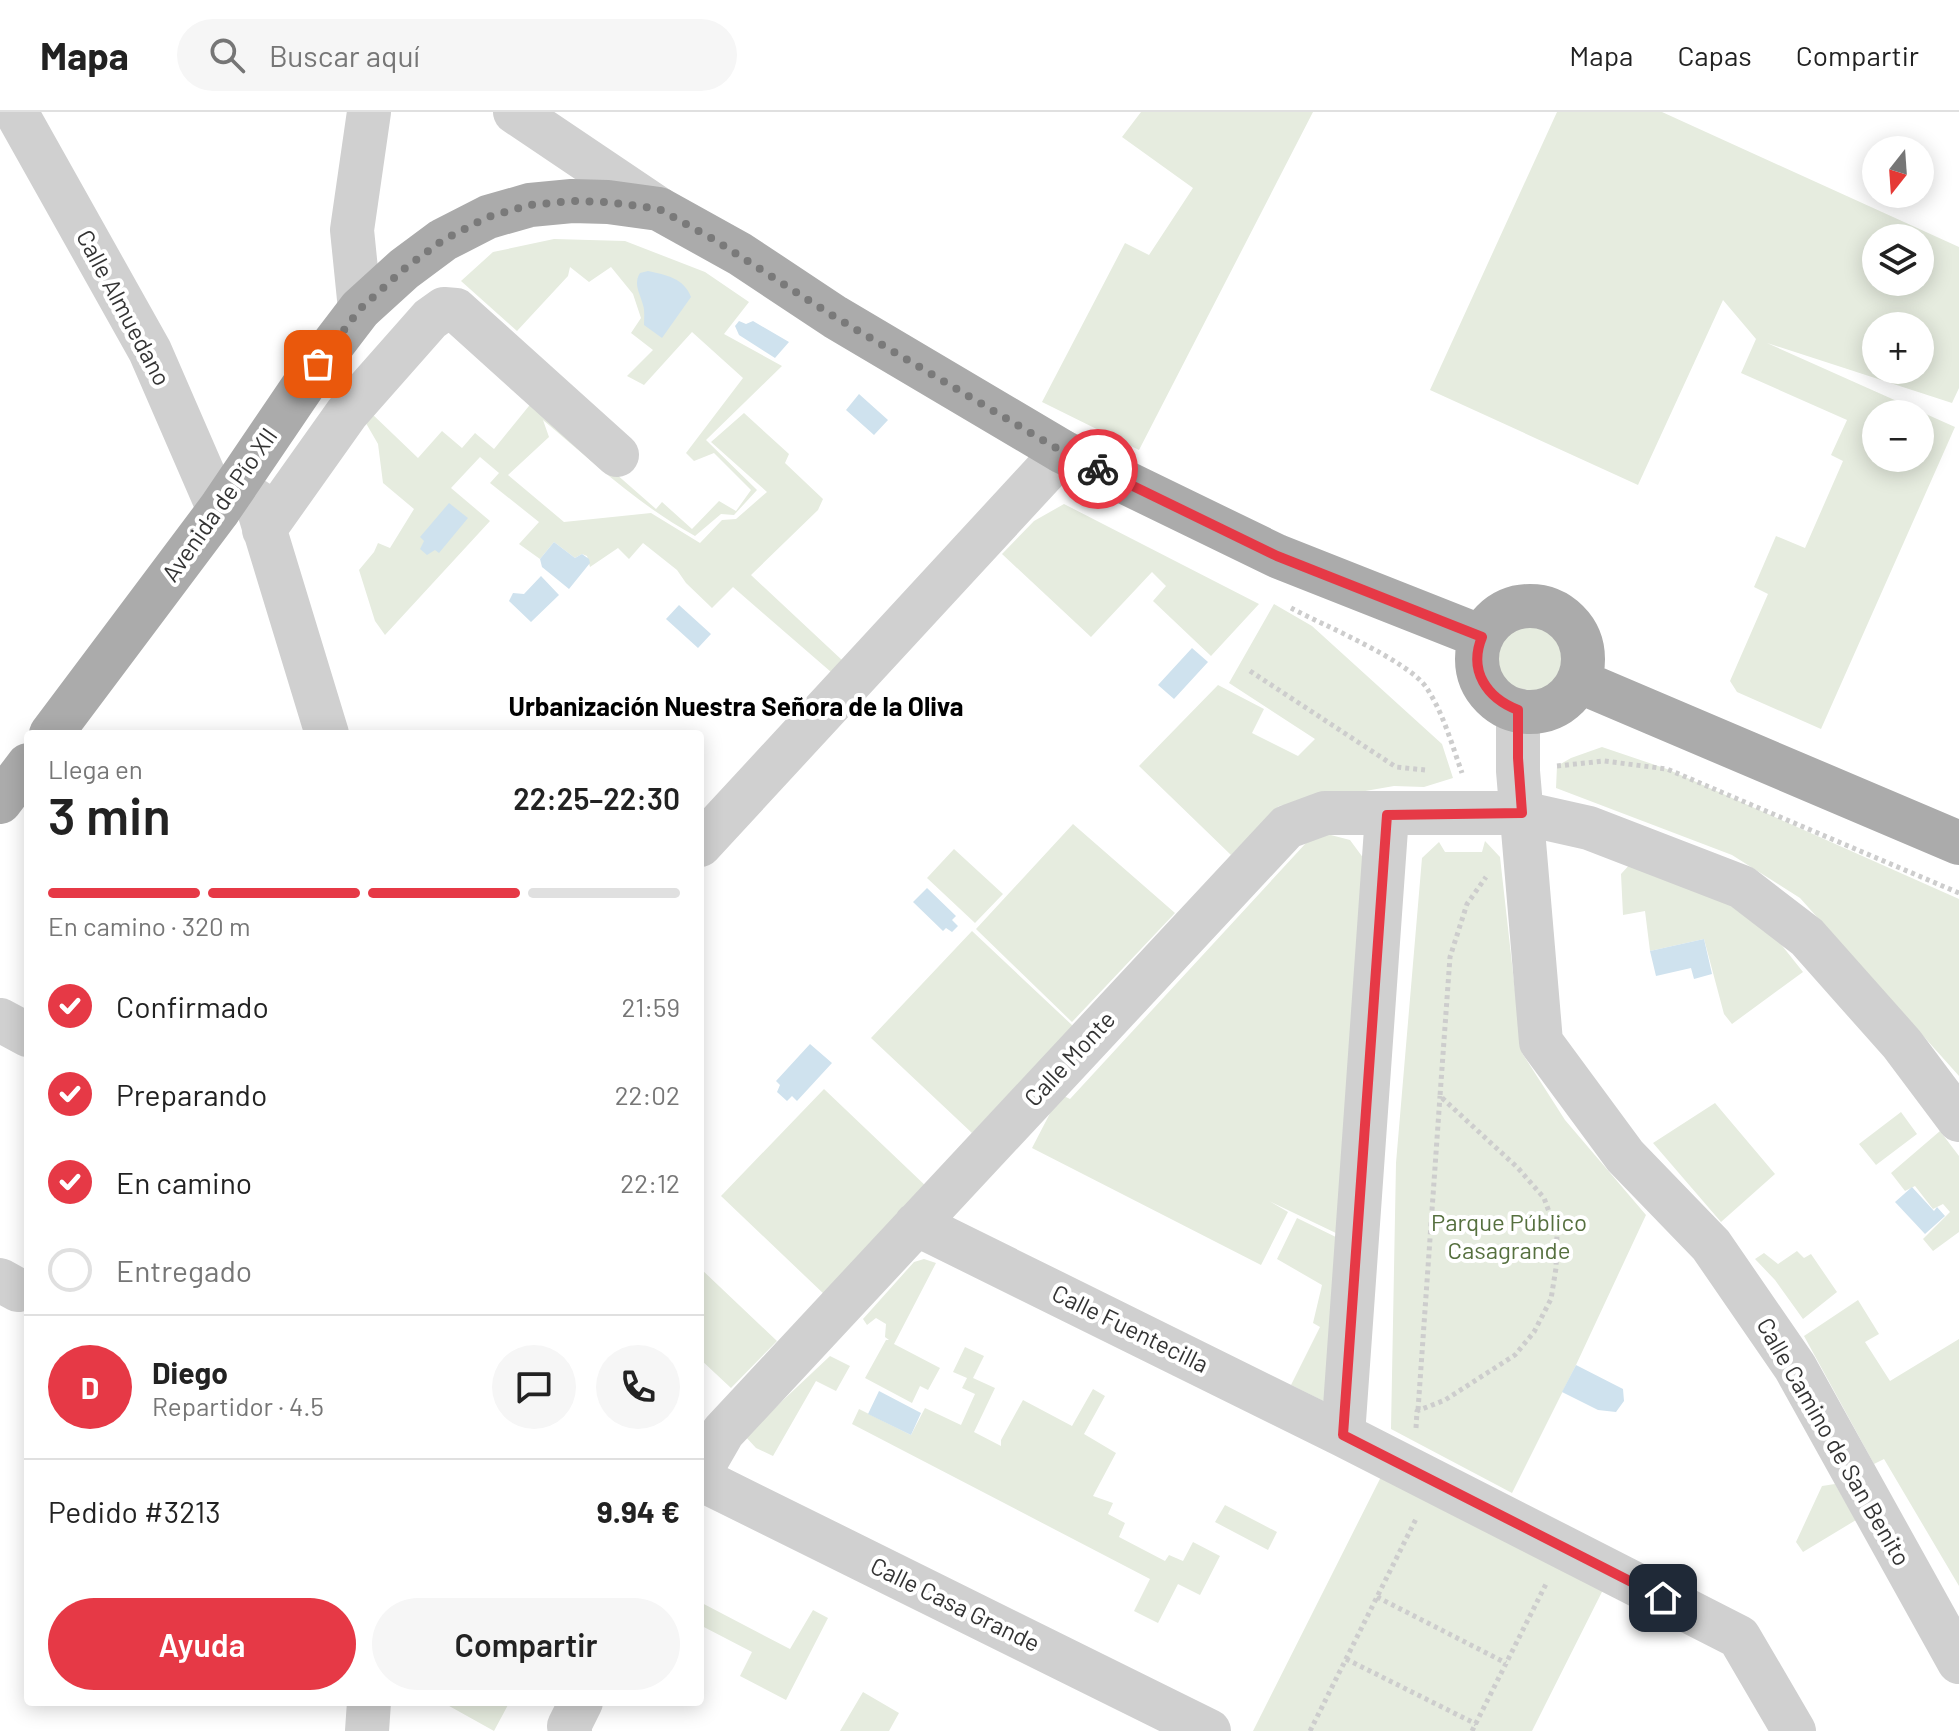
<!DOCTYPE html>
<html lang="es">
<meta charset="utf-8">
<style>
:root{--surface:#fff;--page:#f6f6f6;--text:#222;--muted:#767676;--line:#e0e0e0;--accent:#e63946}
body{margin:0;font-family:Barlow,sans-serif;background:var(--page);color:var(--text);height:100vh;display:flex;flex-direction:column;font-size:30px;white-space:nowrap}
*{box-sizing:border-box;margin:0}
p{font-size:26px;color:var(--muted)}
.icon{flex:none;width:44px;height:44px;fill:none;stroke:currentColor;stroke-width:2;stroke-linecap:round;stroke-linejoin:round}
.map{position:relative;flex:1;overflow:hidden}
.panel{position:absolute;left:24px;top:618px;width:680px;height:976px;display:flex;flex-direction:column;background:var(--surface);border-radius:8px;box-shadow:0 4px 20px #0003}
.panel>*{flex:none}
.needle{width:52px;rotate:197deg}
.controls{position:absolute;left:1862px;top:24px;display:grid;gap:16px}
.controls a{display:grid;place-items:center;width:72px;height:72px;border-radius:50%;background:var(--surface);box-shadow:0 4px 20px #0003;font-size:40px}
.pin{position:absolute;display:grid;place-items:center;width:68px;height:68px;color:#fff;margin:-34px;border-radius:16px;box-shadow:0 4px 12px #0006}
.courier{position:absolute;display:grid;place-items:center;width:80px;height:80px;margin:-40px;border:6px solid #e63946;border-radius:50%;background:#fff;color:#222;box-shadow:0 2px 10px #0007}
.head em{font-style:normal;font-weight:600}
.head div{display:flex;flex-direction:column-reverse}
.head{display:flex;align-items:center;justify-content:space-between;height:136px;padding:0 24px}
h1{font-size:52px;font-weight:600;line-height:60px}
.bar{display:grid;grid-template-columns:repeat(4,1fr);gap:12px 8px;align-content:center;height:96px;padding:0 24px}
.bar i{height:10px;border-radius:6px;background:var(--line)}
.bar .on{background:var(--accent)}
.bar p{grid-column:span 4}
.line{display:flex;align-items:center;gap:20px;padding:0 24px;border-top:2px solid var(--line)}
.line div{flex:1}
.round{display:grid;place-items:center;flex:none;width:84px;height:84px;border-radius:42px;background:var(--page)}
ol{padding:0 24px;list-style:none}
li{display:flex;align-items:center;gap:24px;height:88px}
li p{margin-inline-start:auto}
li .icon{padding:8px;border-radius:50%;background:var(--accent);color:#fff;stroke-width:4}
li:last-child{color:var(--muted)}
li i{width:44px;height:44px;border:4px solid var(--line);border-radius:50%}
.action{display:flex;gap:16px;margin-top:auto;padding:16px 24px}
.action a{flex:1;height:92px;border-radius:48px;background:var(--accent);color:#fff;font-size:32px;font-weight:600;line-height:92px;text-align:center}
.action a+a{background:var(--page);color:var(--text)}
header{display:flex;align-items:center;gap:48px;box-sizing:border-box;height:112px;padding:0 40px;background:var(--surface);border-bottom:2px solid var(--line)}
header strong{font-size:38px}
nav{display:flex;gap:44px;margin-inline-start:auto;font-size:28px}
.search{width:560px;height:72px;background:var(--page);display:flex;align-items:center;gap:20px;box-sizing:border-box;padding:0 28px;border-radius:44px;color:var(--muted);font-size:30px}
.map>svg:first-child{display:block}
.green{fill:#e6ecdf;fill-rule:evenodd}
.water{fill:#cfe2ee}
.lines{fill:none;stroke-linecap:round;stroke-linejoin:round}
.path{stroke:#cdcdcd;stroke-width:5;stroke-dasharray:4 4;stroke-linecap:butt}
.minor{stroke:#d0d0d0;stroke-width:44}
.major{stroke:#ababab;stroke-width:44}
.done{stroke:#7a7a7a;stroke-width:8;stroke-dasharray:0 14.4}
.route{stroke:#e63946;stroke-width:10}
.labels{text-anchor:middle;stroke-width:8;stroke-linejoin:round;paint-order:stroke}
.street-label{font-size:24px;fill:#333;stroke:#fff}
.park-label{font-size:24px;fill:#56703f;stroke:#fff}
.neighbourhood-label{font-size:26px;font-weight:bold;fill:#000;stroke:#fff}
</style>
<header>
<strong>Mapa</strong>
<div class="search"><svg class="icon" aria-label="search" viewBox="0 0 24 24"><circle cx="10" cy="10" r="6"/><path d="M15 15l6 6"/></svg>Buscar aquí</div>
<nav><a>Mapa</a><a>Capas</a><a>Compartir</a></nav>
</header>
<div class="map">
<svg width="1959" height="1619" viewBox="0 0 1959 1619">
<rect width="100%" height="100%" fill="#fff"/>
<path class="green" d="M1141,0H1313L1139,338L1042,290L1125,131L1149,143L1193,76L1122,25Z
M1557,0H1662L1959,135V276L1952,291L1767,231L1955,315L1821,617L1737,580L1730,569L1768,482L1754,475L1776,424L1805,436L1843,349L1831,343L1847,308L1741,261L1756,227L1723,188L1638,373L1430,278ZM1876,126H1920V170H1876ZM1876,214H1920V258H1876ZM1876,302H1920V346H1876Z
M554,127L625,129L705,160L749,190L724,222L782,254L706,328L757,378L734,403L721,402L695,424C637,392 593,350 543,308L549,325L508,363L564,410L651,401L700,431L722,408L736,407L767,380L711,330L744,301L789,342L785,351L823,387L818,398L751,463L843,549L831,560L733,475L712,496L686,471L677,458L643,431L629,447L618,436L590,455L587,444L582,442L575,446L554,430L540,447L519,432L539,410L490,371L499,361L480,345L451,376L490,409L385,523L375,509L359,458L374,440L378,431L390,436L414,397L383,371L378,332L363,306L369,299L418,346L442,319L462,336L475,321L494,337L533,289L656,397L662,390L692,417L719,389L736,399L751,378L714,341L694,349L686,341L743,266L692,220L644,273L627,264L653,238L631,221L641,206L633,182L611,155L589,170L570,155L568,164L517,219L461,169L493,140Z
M1064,392L1259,492L1211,544L1153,489L1166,474L1152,460L1091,525L1002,442L1034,409Z
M1274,492L1312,514L1442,632L1453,666L1424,675L1394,674L1279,694L1231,743L1139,654L1218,573L1264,597L1252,621L1298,644L1315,627L1229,571Z
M1487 546a44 44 0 1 1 88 0a44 44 0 1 1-88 0Z
M1602,635L1667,657L1959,787V964L1800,786L1732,743L1556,676L1557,654L1571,646Z
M1073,712L1175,801L1072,910L976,817Z
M1327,722L1350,728L1364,747L1340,1123L1269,1089L1288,1100L1261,1153L1032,1036L1060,982L1070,987L1306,731Z
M1485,729L1500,745L1522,941L1565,1008L1646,1103L1576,1253L1512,1381L1391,1317L1396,1051L1422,746L1439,730L1445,740H1482Z
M954,737L1003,782L975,811L927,766Z
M1632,750L1757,802L1803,860L1732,912L1724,902L1704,827L1650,839L1645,799L1623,803L1621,762Z
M972,819L1073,914L972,1021L871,926Z
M824,977L929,1077L826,1184L721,1084Z
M1715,991L1775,1062L1721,1110L1653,1031Z
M1901,1000L1917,1022L1876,1053L1859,1032Z
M1940,1019L1959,1044V1120L1933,1139L1923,1127L1950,1100L1943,1092L1933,1097L1915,1074L1905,1079L1891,1061Z
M1297,1106L1342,1128L1335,1273L1323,1289L1291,1273L1320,1215L1313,1211L1322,1173L1277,1147Z
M1797,1139L1804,1146L1811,1142L1837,1180L1803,1207L1775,1168L1755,1147L1764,1141L1778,1152Z
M924,1147L936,1151L894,1232L940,1256L928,1278L920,1274L912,1291L865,1266L886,1228H889L885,1225L886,1212L876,1206L867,1213L863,1207L914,1150Z
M700,1156L777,1229L731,1276L700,1247Z
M1858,1188L1879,1222L1865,1230L1890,1269L1959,1227V1474L1884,1347L1874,1352L1804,1224Z
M965,1235L984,1244L973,1266L995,1276L974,1320L1001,1334V1328L1023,1288L1072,1314L1093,1277L1105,1284L1084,1322L1116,1341L1093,1384L1113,1391L1108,1402L1125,1411L1119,1425L1165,1449L1169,1443L1183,1449L1193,1430L1220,1444L1200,1483L1178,1472L1158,1511L1134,1499L1150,1467L852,1312L859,1297L911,1323L925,1296L961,1313L975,1282L962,1276L967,1266L953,1260Z
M830,1244L850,1254L836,1279L816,1269L773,1344L756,1336L745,1324Z
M1390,1347L1612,1460L1532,1619H1253Z
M1835,1372L1856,1408L1803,1440L1796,1430L1822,1374Z
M1225,1393L1277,1420L1268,1438L1215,1410Z
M700,1490L790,1537L813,1498L828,1506L786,1588L740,1564L752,1540L700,1513Z
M863,1580L899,1601L889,1619H840Z
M442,1590H516L509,1591L494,1619Z"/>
<path class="water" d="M648,159C666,163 684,166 691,185L662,226L644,213C644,207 645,199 643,193C640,181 633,172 640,161Z
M739,209L746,212L753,209L789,230L775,246L739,223L735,214Z
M859,282L888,308L874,323L846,298Z
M449,391L468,406L439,441L435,438L427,443L420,437L424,429L420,425Z
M554,430L575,446L582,442L589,447L590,451L569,477L542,455L540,447Z
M541,464L559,483L531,510L509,489L513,481L524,482Z
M679,493L711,522L698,536L666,507Z
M1192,536L1208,550L1174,587L1158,573Z
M927,776L956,804L952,808L958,814L952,820L946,816L943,819L913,790Z
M1704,827L1712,862L1694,867L1691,856L1656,864L1650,839Z
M810,932L832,951L797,989L792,984L787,989L777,980L780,973L776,969Z
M1912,1075L1934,1099L1937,1095L1945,1104L1925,1122L1895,1090Z
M1576,1253L1623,1277L1624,1289L1616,1300L1598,1298L1562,1280Z
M879,1279L921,1301L911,1323L868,1302Z"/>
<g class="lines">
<path class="path" d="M1291,496C1323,513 1407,548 1426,575C1443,600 1452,633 1462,661
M1250,559L1396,655L1425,658
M1557,654L1604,649L1667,657L1959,781
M1418,1298L1440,984
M1416,1316L1417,1299L1445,1288L1515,1243L1534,1220L1551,1187L1556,1156L1557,1122L1544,1086L1518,1056L1440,984L1450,845L1467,792L1486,765
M1377,1485L1506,1551
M1346,1547L1476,1612
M1310,1619L1417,1405
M1472,1619L1547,1470"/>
<path class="minor" d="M16,0L150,239L219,398
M515,0L659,97
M360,197L352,118L369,0
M256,389L327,622
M264,418L347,301L430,207L444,197L456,198L617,343
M1518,598V659L1541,930L1625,1044L1711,1133L1795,1255L1959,1550
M700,733L1063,340
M0,908L28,923
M916,1112L1343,1323L1739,1525L1794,1619
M0,1168L18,1178
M1343,1323L1387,703
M700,1360L723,1320L1287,715L1325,701H1522L1589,716L1742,775L1807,825L1902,932L1959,1008
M700,1367L1209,1619
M367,1619L369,1590
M570,1619L569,1614L581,1590"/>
<path class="major" d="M1477 547a53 53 0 1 1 106 0a53 53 0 1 1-106 0Z
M1578,569L1959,731
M51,622L219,398L318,252L360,197L404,157L443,128L488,105L530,93L572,89L608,90L659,97L740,142L835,205L1063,340L1277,444L1482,525
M0,690L28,653"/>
</g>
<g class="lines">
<path class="done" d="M318,252L360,197L404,157L443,128L488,105L530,93L572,89L608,90L659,97L713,127L835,205L1063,340L1098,357"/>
<path class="route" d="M1098,357L1277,444L1482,525C1468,559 1487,586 1518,598V646L1522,701L1387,703L1343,1323L1663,1486"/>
</g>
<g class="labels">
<g class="street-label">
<text transform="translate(123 196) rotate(62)" y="8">Calle Almuedano</text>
<text transform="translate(220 393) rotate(-55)" y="8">Avenida de Pío XII</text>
<text transform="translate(1070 947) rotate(-47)" y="8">Calle Monte</text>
<text transform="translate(1130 1217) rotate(26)" y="8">Calle Fuentecilla</text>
<text transform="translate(1833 1330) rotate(60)" y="8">Calle Camino de San Benito</text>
<text transform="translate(955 1493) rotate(26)" y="8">Calle Casa Grande</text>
</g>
<g class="park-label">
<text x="1509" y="1119">Parque Público<tspan x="1509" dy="28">Casagrande</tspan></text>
</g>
<g class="neighbourhood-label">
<text x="736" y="604">Urbanización Nuestra Señora de la Oliva</text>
</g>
</g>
</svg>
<div class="controls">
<a><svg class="needle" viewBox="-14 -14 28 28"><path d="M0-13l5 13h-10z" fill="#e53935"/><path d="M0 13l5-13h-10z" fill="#767676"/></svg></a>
<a><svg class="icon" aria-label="layers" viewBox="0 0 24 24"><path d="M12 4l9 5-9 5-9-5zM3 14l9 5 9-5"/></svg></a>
<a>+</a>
<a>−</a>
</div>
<div class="pin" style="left:318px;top:252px;background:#ea580c"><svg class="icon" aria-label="bag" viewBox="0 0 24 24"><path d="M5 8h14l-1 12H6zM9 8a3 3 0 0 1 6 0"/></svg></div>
<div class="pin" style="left:1663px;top:1486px;background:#1f2937"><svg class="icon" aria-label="home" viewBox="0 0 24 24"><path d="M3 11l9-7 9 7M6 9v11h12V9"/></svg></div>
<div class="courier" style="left:1098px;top:357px"><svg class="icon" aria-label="bike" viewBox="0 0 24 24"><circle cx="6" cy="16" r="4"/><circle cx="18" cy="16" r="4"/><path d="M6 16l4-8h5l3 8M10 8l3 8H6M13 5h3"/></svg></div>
<section class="panel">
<div class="head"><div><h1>3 min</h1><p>Llega en</p></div><em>22:25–22:30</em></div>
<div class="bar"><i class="on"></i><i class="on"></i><i class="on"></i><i></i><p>En camino · 320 m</p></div>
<ol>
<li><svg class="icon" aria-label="check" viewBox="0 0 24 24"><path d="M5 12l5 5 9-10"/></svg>Confirmado<p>21:59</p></li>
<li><svg class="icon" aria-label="check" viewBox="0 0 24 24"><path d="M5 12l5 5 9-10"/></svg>Preparando<p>22:02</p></li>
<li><svg class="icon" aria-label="check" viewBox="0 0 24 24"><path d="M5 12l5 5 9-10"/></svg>En camino<p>22:12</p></li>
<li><i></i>Entregado</li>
</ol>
<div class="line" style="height:144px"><b class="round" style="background:var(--accent);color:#fff">D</b><div><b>Diego</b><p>Repartidor · 4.5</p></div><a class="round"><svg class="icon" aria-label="chat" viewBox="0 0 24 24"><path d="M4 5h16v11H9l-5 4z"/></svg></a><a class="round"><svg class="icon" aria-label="phone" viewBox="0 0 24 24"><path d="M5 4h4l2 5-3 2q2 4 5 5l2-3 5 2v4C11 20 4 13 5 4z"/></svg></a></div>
<div class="line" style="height:104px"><div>Pedido #3213</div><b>9.94 €</b></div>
<div class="action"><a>Ayuda</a><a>Compartir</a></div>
</section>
</div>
